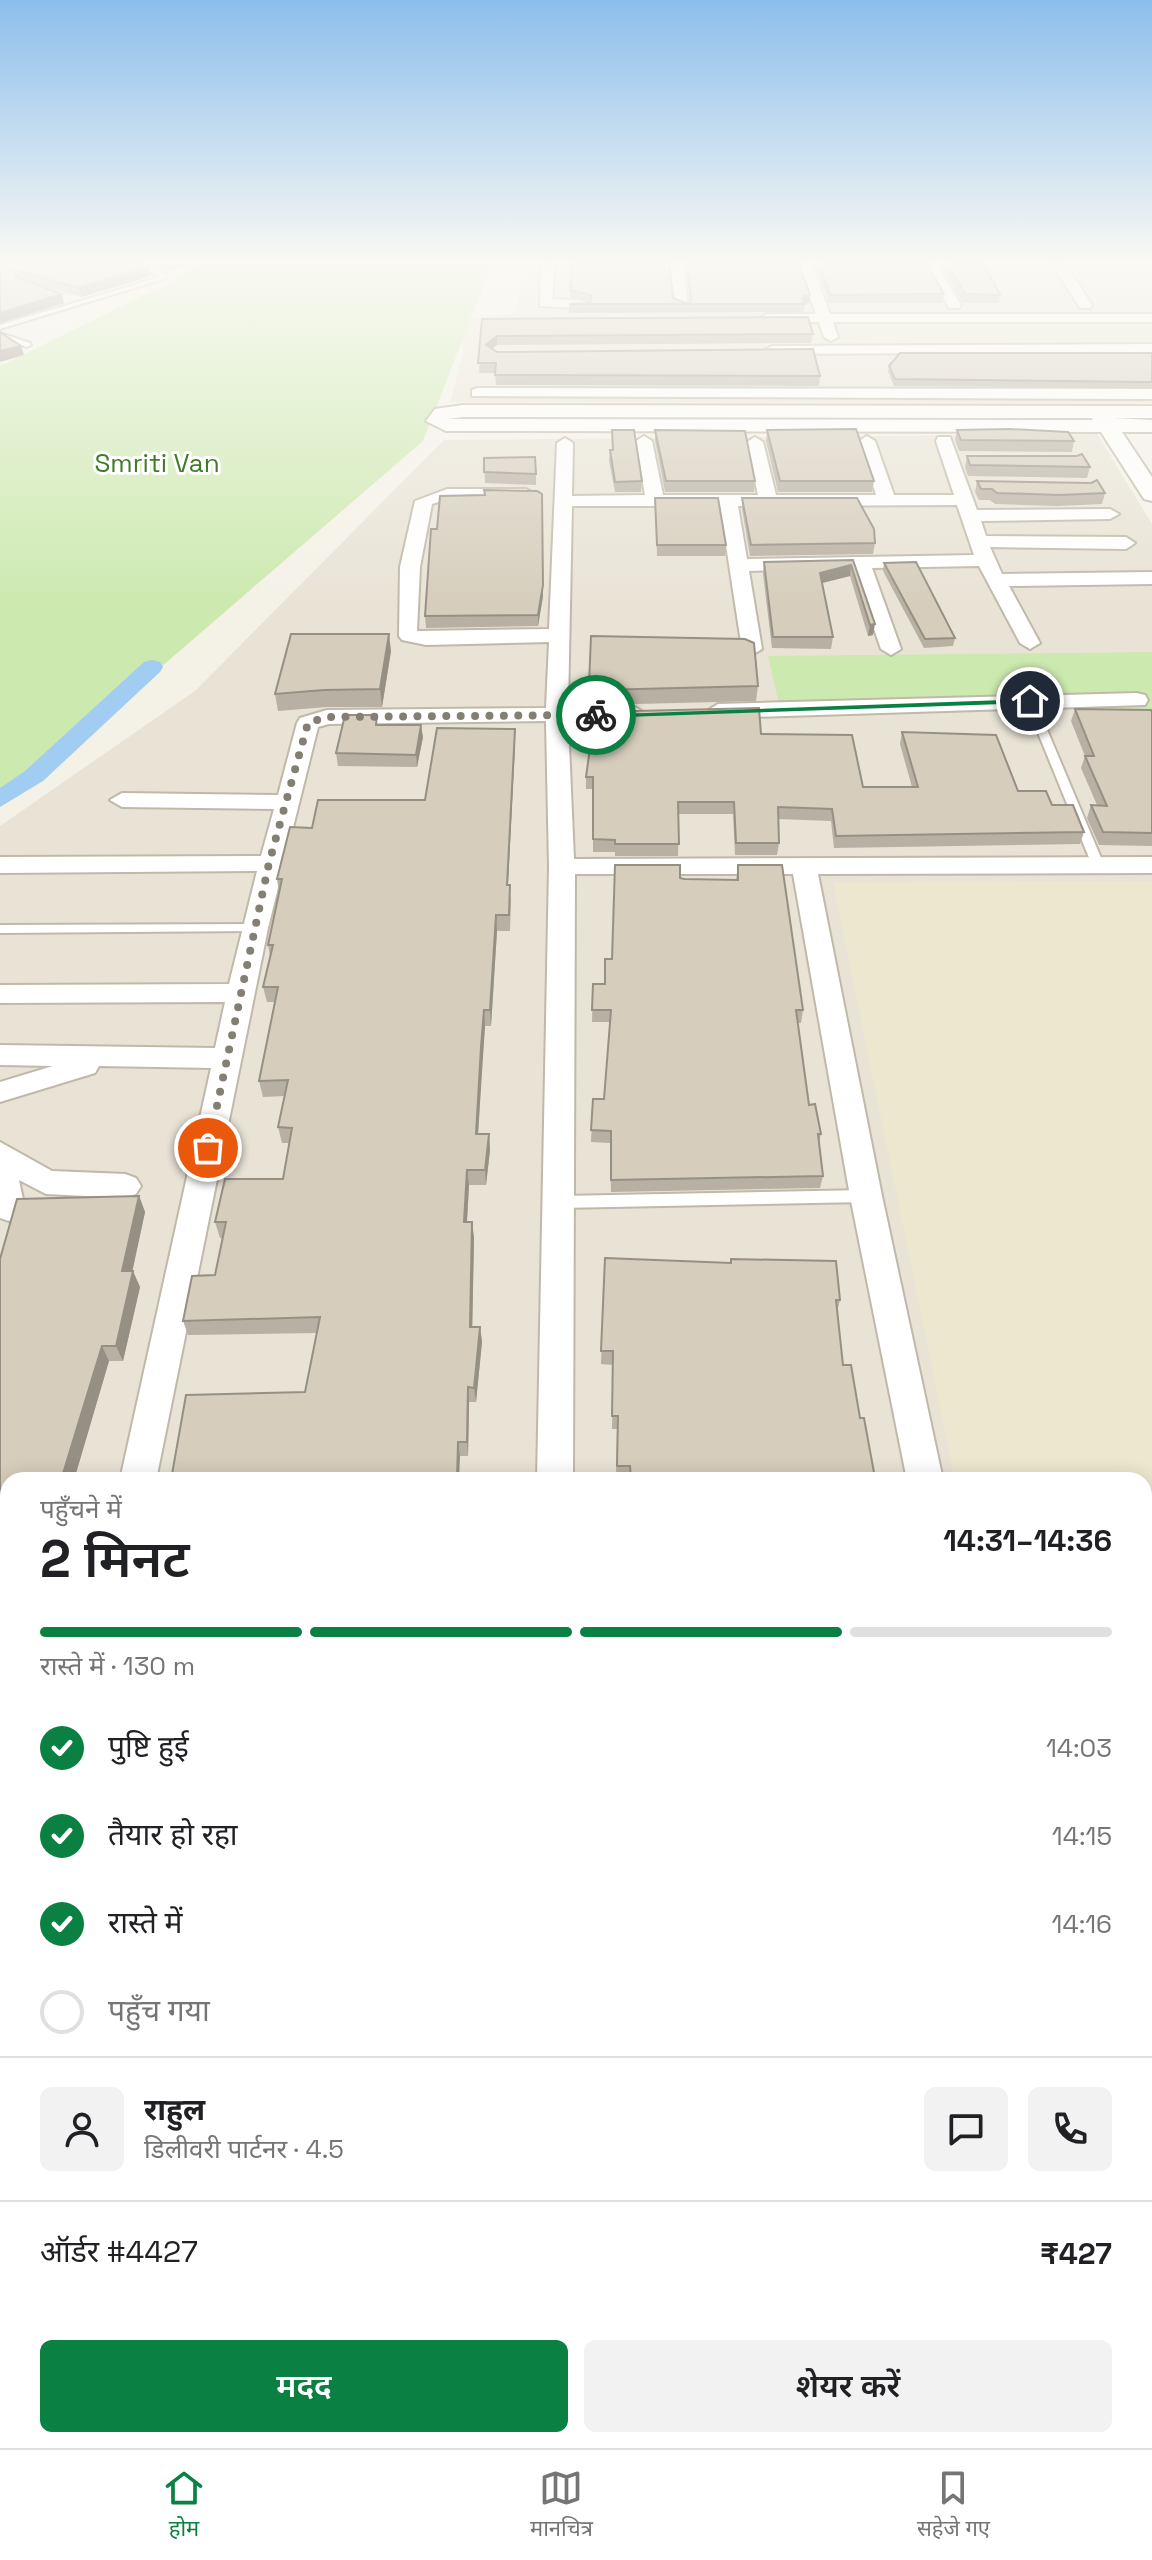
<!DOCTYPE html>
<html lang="hi">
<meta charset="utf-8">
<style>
:root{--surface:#fff;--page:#f2f2f2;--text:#202124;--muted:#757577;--line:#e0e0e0;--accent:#0b8043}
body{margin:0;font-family:"Space Grotesk","Noto Sans Devanagari",sans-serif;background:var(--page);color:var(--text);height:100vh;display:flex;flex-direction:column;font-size:30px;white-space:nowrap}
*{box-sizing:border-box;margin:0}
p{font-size:26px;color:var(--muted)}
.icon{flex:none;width:44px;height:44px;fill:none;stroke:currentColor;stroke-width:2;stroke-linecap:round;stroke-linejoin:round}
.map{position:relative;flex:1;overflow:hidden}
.panel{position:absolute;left:0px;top:1472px;width:1152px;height:976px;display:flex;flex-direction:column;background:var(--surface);border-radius:24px 24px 0 0;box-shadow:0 4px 20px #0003}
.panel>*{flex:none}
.pin{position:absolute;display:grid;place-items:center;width:68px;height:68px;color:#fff;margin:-34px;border:4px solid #fff;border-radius:50%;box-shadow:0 2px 8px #0007}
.courier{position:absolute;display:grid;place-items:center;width:80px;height:80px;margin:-40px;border:6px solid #0b8043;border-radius:50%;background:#fff;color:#222;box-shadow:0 2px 10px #0007}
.summary em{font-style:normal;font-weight:600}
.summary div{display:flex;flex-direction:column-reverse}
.summary{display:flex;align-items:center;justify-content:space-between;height:136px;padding:0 40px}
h1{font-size:52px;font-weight:600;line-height:60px}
.bar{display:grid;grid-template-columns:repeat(4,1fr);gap:12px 8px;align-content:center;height:96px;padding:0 40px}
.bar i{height:10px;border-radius:6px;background:var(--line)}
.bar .on{background:var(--accent)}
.bar p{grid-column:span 4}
.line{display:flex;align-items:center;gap:20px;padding:0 40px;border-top:2px solid var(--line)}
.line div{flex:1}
.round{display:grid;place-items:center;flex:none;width:84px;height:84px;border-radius:12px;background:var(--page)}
ol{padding:0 40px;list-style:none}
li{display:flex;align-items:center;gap:24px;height:88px}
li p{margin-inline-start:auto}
li .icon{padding:8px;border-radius:50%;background:var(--accent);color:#fff;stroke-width:4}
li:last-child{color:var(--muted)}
li i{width:44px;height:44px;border:4px solid var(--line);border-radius:50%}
.button{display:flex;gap:16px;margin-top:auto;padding:16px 40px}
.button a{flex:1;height:92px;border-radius:12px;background:var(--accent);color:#fff;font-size:32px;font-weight:600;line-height:92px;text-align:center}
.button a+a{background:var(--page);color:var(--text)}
.dock{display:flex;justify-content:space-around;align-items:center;height:112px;border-top:2px solid var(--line);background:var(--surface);font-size:22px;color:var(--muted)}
.dock a{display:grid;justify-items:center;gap:4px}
.dock .on{color:var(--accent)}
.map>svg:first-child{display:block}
.residential{fill:#e8e3d5;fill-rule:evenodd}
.education{fill:#ede7d0}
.green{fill:#cce9af}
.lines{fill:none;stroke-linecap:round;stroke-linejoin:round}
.canal{fill:#a2cdf2;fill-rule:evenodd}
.service-casing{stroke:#c0b9a9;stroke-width:4}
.minor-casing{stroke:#c0b9a9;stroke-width:4}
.tertiary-casing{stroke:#c0b9a9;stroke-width:4}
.service{fill:#fff;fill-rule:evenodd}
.minor{fill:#fff;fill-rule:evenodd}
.tertiary{fill:#fff;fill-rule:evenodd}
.wall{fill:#b8b0a2}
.shaded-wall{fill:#969084}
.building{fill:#d6cdbc;stroke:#969084;stroke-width:2}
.route{fill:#0b8043}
.done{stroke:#847f74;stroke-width:8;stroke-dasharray:0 14.4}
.labels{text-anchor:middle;stroke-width:6;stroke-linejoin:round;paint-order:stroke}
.far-park-label{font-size:26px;fill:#427b27;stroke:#fff}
</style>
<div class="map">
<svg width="1152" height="2448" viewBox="0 0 1152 2448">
<rect width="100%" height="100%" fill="#f4f1e7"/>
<path class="residential" d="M527,264H1152V403L450,402L463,355L461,320L514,314Z
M1097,434L1152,524V2448H0V826L195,691L444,440ZM8,1480H1144V2440H8Z"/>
<path class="education" d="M1152,881V1908H1144V1480H955L833,883Z
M0,2445H501V2448Z"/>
<path class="green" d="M198,264H492L423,441L0,806V366L177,279Z
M1152,652V709L781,713L768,656Z"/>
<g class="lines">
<path class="canal" d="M152,660L160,662L163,667L160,672L43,781L0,807V788L25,771L144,662Z"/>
<defs>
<path id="service" d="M135,264H145L165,273L167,278L0,329V325L160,277Z
M0,333L30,343L31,345L27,347L0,338Z
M1026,699L1035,701L1104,865L1102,868L1098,869L1092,865L1025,701Z
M255,924L260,925V931L0,933V925Z
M866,1190L874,1196L866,1202L561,1208L553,1202L561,1196Z"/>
<path id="minor" d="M541,264H555L552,299L611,302L618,306L611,310L540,306Z
M670,264H684L688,309L676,306Z
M798,264H812L830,314H1152V322H833L838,337L831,341L824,337L819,322H767L760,318L767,314H816Z
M924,264H937L961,305L959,308H949Z
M1052,264H1065L1092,305L1090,308H1080Z
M1152,344V352L772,354L765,350L772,346Z
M478,388L1152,389V399L472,396V390Z
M644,436L652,441L663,495H758L747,442L755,437L763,442L776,495H876L859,441L867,436L875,441L894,495H954L936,441L938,437H950L977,510L1110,509L1119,514L1110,519L981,521L986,536L1126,537L1135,543L1126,549L990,547L1002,574L1152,572V584L1009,586L1040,643L1030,649L1020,643L979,566L872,568L901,649L891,655L881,649L853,568L749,571L762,649L752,655L742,649L720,506H572L568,708L635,707L646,714L635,721H568L574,859L1152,857V873L818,874L882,1196L943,1480H907L850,1196L793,874H575L573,1480H537L549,867L546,721L329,724L318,727L268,928L156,1480H120L211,1068L99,1066L95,1073L0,1102V1082L53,1066L0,1065V1045L215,1048L225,1002L0,1003V985L229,984L257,871L0,873V857L261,856L274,809L122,807L110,800L122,793L278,795L297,723L300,718L327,710L546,708L549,642L426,645L402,640L399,636L400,567L415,501L447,489H526L535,494L526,499H448L432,504L420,567L417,631L549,629L557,443L565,438L573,443L572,496L645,495L636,441ZM957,505L974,555L747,559L738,506Z
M1137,693L1145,695L1148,700L1145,705L718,718L707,711L718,704Z
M0,1142L52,1171L125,1174L136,1178L141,1186L136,1194L125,1198L46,1194L19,1180L25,1209L20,1218L9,1221L0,1218Z
M0,1557L8,1560V1616L0,1613Z
M8,1640V1680L0,1684V1644Z
M1152,1932V1978L1144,1979V1933Z
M528,2440H584V2448H528Z"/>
<path id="tertiary" d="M463,405L1152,406V418H1112L1152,420V432H1122L1152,477V501L1144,499L1101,432L446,431L426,421L435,409ZM463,417L1092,418L1093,420L448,419Z"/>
</defs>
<use href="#service" class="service-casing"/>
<use href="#minor" class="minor-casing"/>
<use href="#tertiary" class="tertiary-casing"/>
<use href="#service" class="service"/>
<use href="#minor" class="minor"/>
<use href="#tertiary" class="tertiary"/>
</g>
<path class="wall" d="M0,264L151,276L81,297L32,283L64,303L0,323Z
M153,264H188V265L167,271Z
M686,264H799L810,295L809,303L805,304L804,312L569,313V304L590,303L571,298L570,290L673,298L688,304L690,301Z
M815,264H927L944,294L942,303H829Z
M941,264H984L1000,295L999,303H963Z
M482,319L813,334L811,343L497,345L492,349L497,352L820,376L819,386L496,385L495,373H479Z
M1152,353V388L894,386L888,372L889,366Z
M612,430L642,481L641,492H615L609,461L610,450H612Z
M655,430L755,481L754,492H665L655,441Z
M767,430L874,481L872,492H778L766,441Z
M957,430L1074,441L1072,452L959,451L955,440Z
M967,456L1090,467L1087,478L968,476L965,467Z
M484,458L536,474V485L485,483Z
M977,481L1105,493L1102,504L1057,506L995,504L990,500H979L975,492Z
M655,498L726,545L725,556H657Z
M742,498L875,543L873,554L750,556L742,509Z
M853,560L873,635L868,636L850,576L822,583L833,637L831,649L772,648L763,574L764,562Z
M884,563L955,638L953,646L924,648L883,571Z
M543,596L538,626L426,628L425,616Z
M591,636L758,686L756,701L597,705V700H588Z
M391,651L382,707H327L278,711L275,694Z
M1075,709L1152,713V846L1099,845L1087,818L1091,805H1097L1081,768L1085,756L1071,721Z
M378,725L423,737L417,767L338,766L336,753Z
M902,732L1018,791L1052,805L1084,832L1080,844L834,848L831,821L778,819L779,843L777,855H735L733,814H679L678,856H615V852H593V789H586V777L761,734L863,787H912L900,744Z
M515,745L508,885L511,900L510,931H497L491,1026H485L482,1062L478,1134H489L490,1150L486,1185H469L467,1222L474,1237L472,1327H480L482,1342L476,1402H469L468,1456H460L305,1392L317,1333L188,1335L183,1321L215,1275L223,1238H220L215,1222L283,1179L289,1143H282L278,1127L285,1096L263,1097L259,1081L275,1002H267L263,987L270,956L268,945L279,892L277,879L312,828L425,800Z
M738,865L803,1010L801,1023H798L809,1105L821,1134L819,1143L823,1176L820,1188L611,1192L610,1143L591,1142L593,1099H604L610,1022H592L593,984H605L612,959L680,878L684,879L736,880Z
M139,1196L145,1212L132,1271L140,1287L123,1361H109L74,1480H8V1504H0V1259Z
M605,1258L730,1263L731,1259L840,1300L837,1312L843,1365L860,1418L875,1478L880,1480H629V1479L616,1478L617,1429H612L613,1365L601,1364Z
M1144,1510L1152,1532V1818H1144Z
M1066,2440H1144L1152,2448H1068Z"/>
<path class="shaded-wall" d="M166,264H188V265L167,271Z
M149,267L151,276L81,297L79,288Z
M62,294L64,303L0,323V313Z
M810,295L809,303L802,304L803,296Z
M497,336V345L486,354V345Z
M21,346L24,355L0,362V351Z
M542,505L543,596L538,626V615Z
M851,565L850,576L818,584L820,573Z
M875,624L873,635L868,636L870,625Z
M389,634L391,651L382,707L380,689Z
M421,725L423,737L417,767L416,755Z
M515,729V745L507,901V885Z
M496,915L497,931L491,1026L490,1010Z
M484,1010L485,1026L477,1150L476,1134Z
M489,1134L490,1150L486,1185L485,1170Z
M467,1170L469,1185L466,1237L464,1222Z
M139,1196L145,1212L129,1287L122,1271Z
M472,1222L474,1237L472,1342L470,1327Z
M133,1271L140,1287L123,1361L116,1346Z
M480,1327L482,1342L476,1402L474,1388Z
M102,1346L109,1361L74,1480H61Z
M468,1387L469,1402L468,1456L467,1442Z
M458,1442L460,1456L459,1480H457Z"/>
<path class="building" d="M0,264H144L149,267L79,288L15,270L16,277L62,294L0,313Z
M573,264H669L673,298L688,304L691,300L688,264H799L810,295L803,296L805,304H569L590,303L591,295L570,290Z
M819,264H927L944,294L830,295Z
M947,264H984L1000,295L965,294Z
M808,317L813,334L497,336L486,345L497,352L813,349L820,376L495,375L496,363H478L482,319Z
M0,332L21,346L0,351Z
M900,353H1152V382L895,379L889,366Z
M856,429L874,481H780L767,430Z
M1009,429L1068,432L1074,441L961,440L957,430Z
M612,430H634L642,481L615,482L610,450H613Z
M655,430L745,431L755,481H666Z
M1082,454L1090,467L970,465L967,456H1077Z
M535,457L536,474L484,472V458Z
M1097,480L1105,493L1060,495L997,493L992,489H981L977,481L1091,483Z
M484,490L537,491L542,494L543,585L538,615L425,616L431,529H437L440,496L485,495Z
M655,498H718L726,545H657Z
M742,498H857L874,529L875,543L751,545Z
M853,560L875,624L870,625L851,565L820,573L833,637H773L764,562Z
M916,562L955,638L925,639L884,563Z
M291,634H389L380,689L324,690L275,694Z
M591,636L745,639L754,643L758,686L598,690V685H589Z
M759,708L761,734L852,735L863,787H918L902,732L996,735L1018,791H1046L1052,805H1073L1084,832L836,836L832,809L778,807L779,843H736L734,802H678L679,844H615V840L593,839V777H586L595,712Z
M1075,709L1151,710L1152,713V833L1103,832L1091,805L1107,806L1085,756H1094Z
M345,715H377L376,725H421L416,755L336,753Z
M437,728L515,729L507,885H510L509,915H496L490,1010H484L481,1047L476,1134H489L485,1170H467L464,1222H472L470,1327H480L474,1388L468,1387L467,1442H458L457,1480H171L186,1395L305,1392L320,1317L183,1321L192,1276L215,1275L226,1222H215L225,1179H283L292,1128L278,1127L288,1080L259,1081L278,987H263L273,945H268L282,879H277L290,827L312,828L318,800H425Z
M615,865H680V878L684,879L738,880V865H782L803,1010H796L809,1105L815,1104L821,1134H818L823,1176L611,1180V1131L591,1130L593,1099H604L611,1010H592L593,984H605V959H612Z
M139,1196L122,1271H133L116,1346H102L61,1480H8V1490H0V1259L17,1199Z
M605,1258L731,1263V1259L836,1261L840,1300H836L843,1365H851L860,1418H864L875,1478H879L880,1480H631L630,1466H617L618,1416H612L613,1351H601Z
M1144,1510L1152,1532V1803H1144Z
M1144,2109H1152V2448H1081L1079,2440H1144Z
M629,2440H843V2448H629Z"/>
<linearGradient id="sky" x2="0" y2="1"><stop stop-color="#8cbeec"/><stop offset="0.43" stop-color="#faf9f4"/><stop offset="1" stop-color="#faf9f4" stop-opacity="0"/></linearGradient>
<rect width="1152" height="607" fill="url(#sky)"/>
<path class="route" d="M1030,699L1034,703L596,718L591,715Z"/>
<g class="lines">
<path class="done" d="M208,1148L269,863L308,723L327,717L596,715"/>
</g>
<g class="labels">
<g class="far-park-label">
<text x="157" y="472">Smriti Van</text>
</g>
</g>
</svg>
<div class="pin" style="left:208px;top:1148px;background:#ea580c"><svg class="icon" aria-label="bag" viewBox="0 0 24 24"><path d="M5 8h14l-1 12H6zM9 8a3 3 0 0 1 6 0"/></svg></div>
<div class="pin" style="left:1030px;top:701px;background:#1f2937"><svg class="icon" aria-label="home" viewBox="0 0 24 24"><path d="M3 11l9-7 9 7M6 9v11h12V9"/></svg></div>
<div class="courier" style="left:596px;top:715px"><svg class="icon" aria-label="bike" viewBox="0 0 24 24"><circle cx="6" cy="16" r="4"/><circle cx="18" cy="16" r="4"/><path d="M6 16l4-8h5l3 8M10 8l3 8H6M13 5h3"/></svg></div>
<section class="panel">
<div class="summary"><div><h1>2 मिनट</h1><p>पहुँचने में</p></div><em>14:31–14:36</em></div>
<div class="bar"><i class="on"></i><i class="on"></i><i class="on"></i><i></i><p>रास्ते में · 130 m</p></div>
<ol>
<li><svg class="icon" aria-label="check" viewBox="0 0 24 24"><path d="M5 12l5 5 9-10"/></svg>पुष्टि हुई<p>14:03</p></li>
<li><svg class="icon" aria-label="check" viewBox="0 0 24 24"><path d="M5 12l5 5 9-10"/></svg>तैयार हो रहा<p>14:15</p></li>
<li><svg class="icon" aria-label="check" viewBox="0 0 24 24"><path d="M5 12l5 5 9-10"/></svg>रास्ते में<p>14:16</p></li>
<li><i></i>पहुँच गया</li>
</ol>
<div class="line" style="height:144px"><a class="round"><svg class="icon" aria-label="person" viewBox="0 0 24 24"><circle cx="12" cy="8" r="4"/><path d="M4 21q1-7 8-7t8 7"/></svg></a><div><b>राहुल</b><p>डिलीवरी पार्टनर · 4.5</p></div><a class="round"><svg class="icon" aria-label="chat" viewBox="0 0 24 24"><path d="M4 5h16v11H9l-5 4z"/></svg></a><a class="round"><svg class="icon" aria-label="phone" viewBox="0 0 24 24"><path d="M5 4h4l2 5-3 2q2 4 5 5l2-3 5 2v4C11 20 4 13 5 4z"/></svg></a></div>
<div class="line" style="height:104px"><div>ऑर्डर #4427</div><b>₹427</b></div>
<div class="button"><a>मदद</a><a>शेयर करें</a></div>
</section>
</div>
<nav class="dock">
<a class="on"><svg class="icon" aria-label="home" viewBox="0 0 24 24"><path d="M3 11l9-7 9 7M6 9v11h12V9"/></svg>होम</a>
<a><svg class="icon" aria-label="map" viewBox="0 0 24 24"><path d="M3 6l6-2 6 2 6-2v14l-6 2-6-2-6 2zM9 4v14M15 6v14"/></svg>मानचित्र</a>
<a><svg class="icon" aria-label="saved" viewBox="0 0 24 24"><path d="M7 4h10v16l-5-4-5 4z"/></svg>सहेजे गए</a>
</nav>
